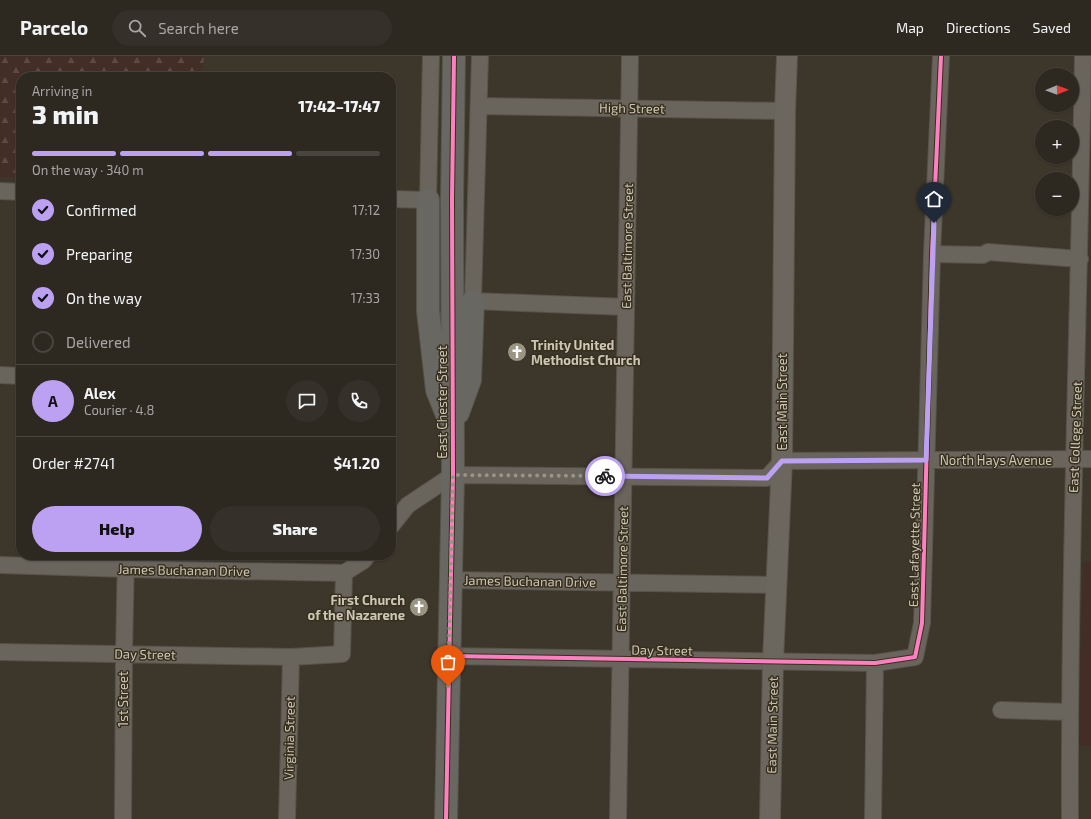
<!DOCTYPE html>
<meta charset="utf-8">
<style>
:root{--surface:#2d2820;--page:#353029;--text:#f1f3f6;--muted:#a7a6a5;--line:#48443e;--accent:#bca0f2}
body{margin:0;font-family:"Exo 2",sans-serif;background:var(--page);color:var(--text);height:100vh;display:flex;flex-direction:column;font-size:15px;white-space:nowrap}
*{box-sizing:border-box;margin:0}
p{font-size:13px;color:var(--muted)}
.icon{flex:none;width:22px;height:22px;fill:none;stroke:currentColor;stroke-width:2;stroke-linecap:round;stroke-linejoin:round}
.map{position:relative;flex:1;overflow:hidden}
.drawer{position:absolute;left:16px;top:16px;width:380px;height:488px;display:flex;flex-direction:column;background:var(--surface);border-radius:16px;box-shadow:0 1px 3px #0004,0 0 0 1px var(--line)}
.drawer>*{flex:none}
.needle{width:26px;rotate:89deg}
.tools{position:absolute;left:1035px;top:12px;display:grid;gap:8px}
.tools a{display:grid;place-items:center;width:44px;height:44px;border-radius:50%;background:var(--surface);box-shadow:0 1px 3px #0004,0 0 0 1px var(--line);font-size:20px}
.pin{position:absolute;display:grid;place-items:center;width:34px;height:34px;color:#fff;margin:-41px -17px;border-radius:50% 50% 50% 0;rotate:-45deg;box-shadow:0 0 4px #0007}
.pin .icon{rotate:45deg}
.courier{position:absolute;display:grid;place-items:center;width:40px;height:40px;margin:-20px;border:3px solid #bca0f2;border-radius:50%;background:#fff;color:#222;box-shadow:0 1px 5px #0007}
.summary em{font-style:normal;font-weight:800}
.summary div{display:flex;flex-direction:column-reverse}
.summary{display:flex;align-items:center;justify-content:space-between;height:68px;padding:0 16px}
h1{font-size:26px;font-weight:800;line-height:30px}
.bar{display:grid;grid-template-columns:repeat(4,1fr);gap:6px 4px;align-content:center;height:48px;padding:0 16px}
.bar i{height:5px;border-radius:3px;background:var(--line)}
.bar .on{background:var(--accent)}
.bar p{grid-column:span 4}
.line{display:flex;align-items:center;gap:10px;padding:0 16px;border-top:1px solid var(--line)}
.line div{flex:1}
.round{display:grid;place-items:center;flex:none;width:42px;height:42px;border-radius:21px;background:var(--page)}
ol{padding:0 16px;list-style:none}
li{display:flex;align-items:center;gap:12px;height:44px}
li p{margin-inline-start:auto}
li .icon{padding:4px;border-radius:50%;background:var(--accent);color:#111;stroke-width:4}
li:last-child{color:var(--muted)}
li i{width:22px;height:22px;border:2px solid var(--line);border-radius:50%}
.button{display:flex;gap:8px;margin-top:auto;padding:8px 16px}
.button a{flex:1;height:46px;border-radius:24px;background:var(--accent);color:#111;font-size:16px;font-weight:800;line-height:46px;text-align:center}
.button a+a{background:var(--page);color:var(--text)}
header{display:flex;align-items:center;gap:24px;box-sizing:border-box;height:56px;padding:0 20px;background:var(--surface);border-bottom:1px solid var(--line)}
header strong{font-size:19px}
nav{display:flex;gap:22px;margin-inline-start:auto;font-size:14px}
.search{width:280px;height:36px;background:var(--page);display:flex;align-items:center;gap:10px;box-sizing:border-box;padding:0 14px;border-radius:22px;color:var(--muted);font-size:15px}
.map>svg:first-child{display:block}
.forest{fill:url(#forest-firs)}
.garden{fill:#432d27}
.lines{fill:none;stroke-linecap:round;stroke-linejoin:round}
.minor-casing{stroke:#56524a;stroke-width:18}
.major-casing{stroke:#595349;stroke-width:22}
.highway-casing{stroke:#575348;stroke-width:24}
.minor{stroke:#69645c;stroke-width:16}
.major{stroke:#6b675e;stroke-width:20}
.highway{stroke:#696762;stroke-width:22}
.cycleway-casing{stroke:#382f1e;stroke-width:6}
.cycleway{stroke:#ff80c0;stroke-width:4}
.done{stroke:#9a9485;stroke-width:4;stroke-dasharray:0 7.2}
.route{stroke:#bca0f2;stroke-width:5}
.labels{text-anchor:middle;stroke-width:3;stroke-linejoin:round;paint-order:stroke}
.street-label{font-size:13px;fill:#ccc6b6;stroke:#382f1e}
.poi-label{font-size:13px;font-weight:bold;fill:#ccc6b6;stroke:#382f1e;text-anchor:start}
</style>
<header>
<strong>Parcelo</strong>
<div class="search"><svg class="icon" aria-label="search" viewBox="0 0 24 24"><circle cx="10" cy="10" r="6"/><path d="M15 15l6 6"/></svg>Search here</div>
<nav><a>Map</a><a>Directions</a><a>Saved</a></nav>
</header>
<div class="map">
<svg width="1091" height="763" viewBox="0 0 1091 763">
<defs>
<pattern id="forest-firs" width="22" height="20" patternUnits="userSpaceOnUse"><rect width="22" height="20" fill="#432d27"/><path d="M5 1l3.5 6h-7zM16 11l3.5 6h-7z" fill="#5d4a44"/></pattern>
</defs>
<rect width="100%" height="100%" fill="#3c362b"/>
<path class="forest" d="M0,0H204L202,21H21V122L0,121Z"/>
<path class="garden" d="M1083,506H1091V690H1078Z"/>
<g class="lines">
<defs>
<path id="minor" d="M480,0L473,245L626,251
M479,50L785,55
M0,135L21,136
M391,143L428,144L431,0
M932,198L983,199L988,196L1080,203
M0,319L21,320
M391,470L408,449L453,419L767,422L782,405L1091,403
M0,509L126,513L344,517
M344,517L363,505L368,499
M451,524L777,529
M0,596L291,601L342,598L344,517
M449,600L875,607L915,601L922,567L932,198L941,0
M1001,654L1070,656
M123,763L124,597L126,499
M287,763L291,601
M618,763L630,0
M873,763L875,607
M1070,763C1069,509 1079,254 1083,0"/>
<path id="major" d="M770,763L773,605L782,405L785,55L787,0"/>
<path id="highway" d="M428,144V255L437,334L447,359
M458,357L470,324L473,245
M446,763L453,419L452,143L454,0"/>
</defs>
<use href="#minor" class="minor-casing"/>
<use href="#major" class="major-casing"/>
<use href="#highway" class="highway-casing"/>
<use href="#minor" class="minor"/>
<use href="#major" class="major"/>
<use href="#highway" class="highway"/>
<defs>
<path id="cycleway" d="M449,600L875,607L915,601L922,567L932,198L941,0
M446,763L453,419L452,143L454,0"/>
</defs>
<use href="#cycleway" class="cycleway-casing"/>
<use href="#cycleway" class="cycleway"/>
</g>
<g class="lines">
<path class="done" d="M448,630L453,419L605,420"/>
<path class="route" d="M605,420L767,422L782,405L926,404L934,167"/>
</g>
<defs>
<symbol id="church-disc" viewBox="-11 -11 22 22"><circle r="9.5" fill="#9a9485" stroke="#382f1e"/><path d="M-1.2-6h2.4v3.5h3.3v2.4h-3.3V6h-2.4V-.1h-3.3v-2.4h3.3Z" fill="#fff"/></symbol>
</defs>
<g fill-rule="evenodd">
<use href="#church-disc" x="506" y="285" width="22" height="22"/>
<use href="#church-disc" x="408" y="540" width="22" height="22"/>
</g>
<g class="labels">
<g class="street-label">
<text transform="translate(632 52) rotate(1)" y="5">High Street</text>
<text transform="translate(627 190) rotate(-89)" y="5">East Baltimore Street</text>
<text transform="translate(442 346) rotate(-90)" y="5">East Chester Street</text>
<text transform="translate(782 346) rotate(-90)" y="5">East Main Street</text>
<text transform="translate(1075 381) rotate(-88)" y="5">East College Street</text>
<text x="996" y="409">North Hays Avenue</text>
<text transform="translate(914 489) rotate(-89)" y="5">East Lafayette Street</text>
<text transform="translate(622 513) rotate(-89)" y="5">East Baltimore Street</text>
<text transform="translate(184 514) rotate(1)" y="5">James Buchanan Drive</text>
<text transform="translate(530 525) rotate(1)" y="5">James Buchanan Drive</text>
<text transform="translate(662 594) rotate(1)" y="5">Day Street</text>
<text transform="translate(145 598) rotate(1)" y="5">Day Street</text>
<text transform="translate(123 643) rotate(-90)" y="5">1st Street</text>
<text transform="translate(772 669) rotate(-89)" y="5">East Main Street</text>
<text transform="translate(289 682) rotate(-89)" y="5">Virginia Street</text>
</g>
<g class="poi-label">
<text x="531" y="294">Trinity United<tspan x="531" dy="15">Methodist Church</tspan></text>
<text x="405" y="549" text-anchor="end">First Church<tspan x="405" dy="15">of the Nazarene</tspan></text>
</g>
</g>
</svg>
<div class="tools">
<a><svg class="needle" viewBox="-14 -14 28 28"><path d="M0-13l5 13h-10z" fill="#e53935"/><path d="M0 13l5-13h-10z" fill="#a7a6a5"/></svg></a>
<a>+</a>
<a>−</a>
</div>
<div class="pin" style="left:448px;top:630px;background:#ea580c"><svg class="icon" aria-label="bag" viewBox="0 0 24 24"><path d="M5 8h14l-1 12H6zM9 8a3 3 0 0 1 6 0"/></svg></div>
<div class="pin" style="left:934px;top:167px;background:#1f2937"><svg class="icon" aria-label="home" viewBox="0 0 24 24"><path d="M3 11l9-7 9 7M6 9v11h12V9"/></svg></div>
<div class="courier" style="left:605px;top:420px"><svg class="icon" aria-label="bike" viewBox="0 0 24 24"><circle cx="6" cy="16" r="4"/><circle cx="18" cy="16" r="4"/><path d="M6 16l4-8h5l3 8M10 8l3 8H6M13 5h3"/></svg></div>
<section class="drawer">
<div class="summary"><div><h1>3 min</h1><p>Arriving in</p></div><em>17:42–17:47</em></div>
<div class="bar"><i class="on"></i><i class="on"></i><i class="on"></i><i></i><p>On the way · 340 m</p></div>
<ol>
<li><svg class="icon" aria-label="check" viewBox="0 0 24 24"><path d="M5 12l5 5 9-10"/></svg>Confirmed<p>17:12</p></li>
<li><svg class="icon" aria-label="check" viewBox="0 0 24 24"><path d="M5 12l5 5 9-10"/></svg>Preparing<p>17:30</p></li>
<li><svg class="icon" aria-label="check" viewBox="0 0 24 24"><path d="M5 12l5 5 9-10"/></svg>On the way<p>17:33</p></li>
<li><i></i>Delivered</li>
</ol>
<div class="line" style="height:72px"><b class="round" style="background:var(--accent);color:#111">A</b><div><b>Alex</b><p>Courier · 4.8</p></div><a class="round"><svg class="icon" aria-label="chat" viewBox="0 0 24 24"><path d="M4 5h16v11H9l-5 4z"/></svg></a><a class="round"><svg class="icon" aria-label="phone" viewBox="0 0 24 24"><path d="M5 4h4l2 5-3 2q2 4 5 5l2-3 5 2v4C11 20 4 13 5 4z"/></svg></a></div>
<div class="line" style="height:52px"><div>Order #2741</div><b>$41.20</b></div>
<div class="button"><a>Help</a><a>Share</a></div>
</section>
</div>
